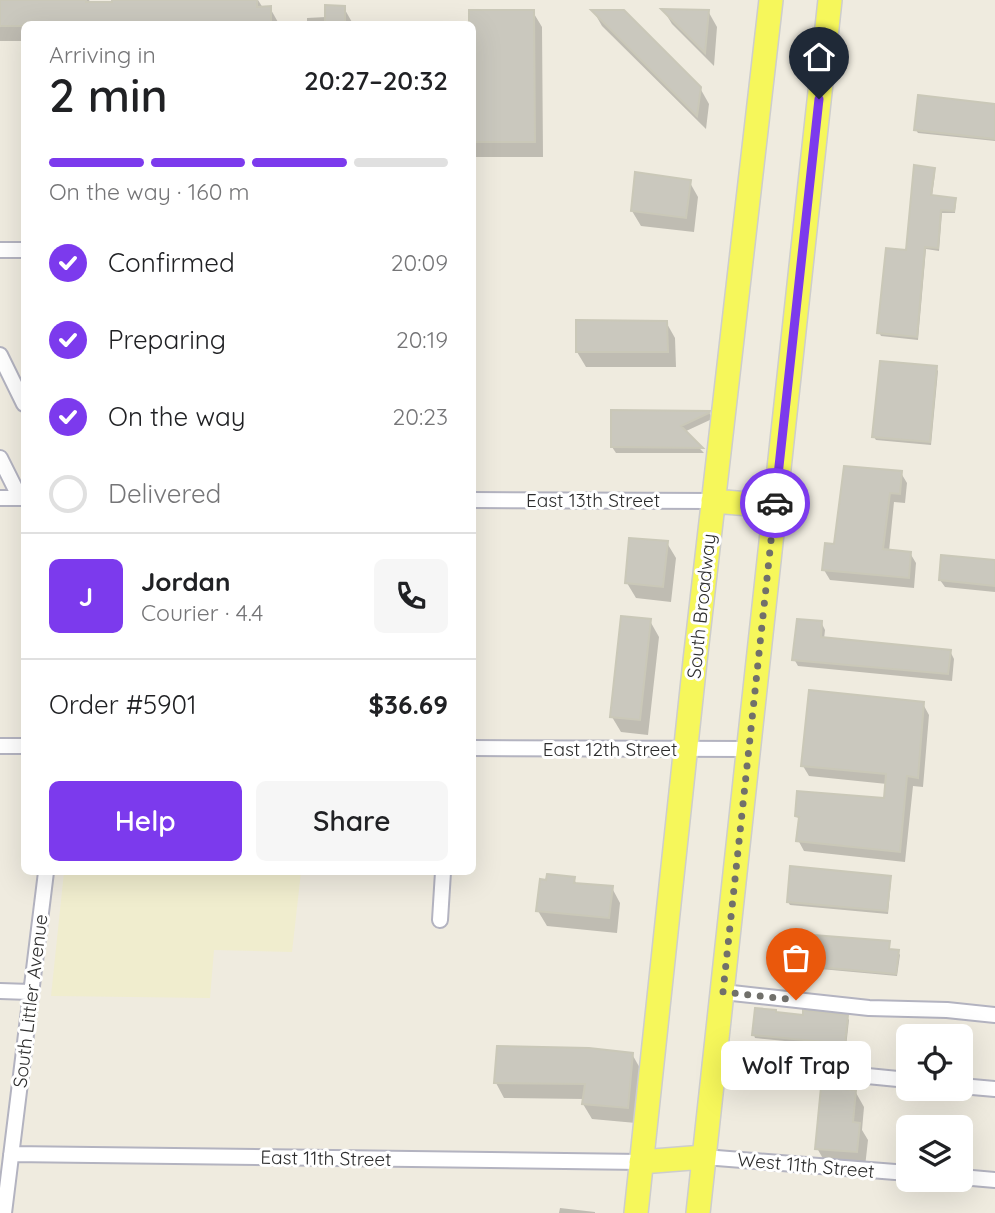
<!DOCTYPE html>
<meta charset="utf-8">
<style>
:root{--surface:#fff;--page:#f6f6f6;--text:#202124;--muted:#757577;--line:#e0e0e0;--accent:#7c3aed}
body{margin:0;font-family:Quicksand,sans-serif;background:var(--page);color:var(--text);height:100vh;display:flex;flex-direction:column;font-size:26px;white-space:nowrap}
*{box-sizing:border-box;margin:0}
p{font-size:23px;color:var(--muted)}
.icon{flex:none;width:38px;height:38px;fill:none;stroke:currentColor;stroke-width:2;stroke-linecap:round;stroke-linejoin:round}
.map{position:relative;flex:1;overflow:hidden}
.panel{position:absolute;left:21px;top:21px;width:455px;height:854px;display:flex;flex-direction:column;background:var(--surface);border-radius:10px;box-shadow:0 7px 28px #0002}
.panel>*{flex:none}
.fabs{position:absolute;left:896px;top:1024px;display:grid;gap:14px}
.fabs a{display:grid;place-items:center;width:77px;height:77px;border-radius:10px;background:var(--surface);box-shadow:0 7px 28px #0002;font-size:35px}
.pin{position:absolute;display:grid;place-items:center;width:60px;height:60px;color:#fff;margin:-72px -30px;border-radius:50% 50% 50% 0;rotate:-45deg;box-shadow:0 0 7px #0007}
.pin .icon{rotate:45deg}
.courier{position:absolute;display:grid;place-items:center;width:70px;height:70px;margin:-35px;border:5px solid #7c3aed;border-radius:50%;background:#fff;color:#222;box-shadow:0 2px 9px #0007}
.bubble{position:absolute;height:49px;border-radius:10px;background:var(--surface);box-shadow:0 7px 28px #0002;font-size:23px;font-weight:600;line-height:49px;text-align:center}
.headline em{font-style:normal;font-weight:600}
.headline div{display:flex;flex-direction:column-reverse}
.headline{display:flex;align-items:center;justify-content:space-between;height:119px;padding:0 28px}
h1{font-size:46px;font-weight:600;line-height:52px}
.bar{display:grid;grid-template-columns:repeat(4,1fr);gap:10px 7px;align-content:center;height:84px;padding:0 28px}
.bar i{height:9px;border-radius:5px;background:var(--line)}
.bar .on{background:var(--accent)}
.bar p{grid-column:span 4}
.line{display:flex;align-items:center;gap:18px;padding:0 28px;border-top:2px solid var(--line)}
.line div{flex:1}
.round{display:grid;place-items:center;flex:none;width:74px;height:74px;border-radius:10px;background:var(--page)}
ol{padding:0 28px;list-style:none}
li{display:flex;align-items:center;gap:21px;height:77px}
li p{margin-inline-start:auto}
li .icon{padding:7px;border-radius:50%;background:var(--accent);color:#fff;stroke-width:4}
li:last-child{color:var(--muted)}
li i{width:38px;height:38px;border:4px solid var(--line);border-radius:50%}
.action{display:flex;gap:14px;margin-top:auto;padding:14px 28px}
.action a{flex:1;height:80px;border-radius:10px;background:var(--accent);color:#fff;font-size:28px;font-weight:600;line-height:80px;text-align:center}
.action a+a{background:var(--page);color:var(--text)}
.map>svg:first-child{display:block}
.education{fill:#f0edce}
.shadow{fill:#0003}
.building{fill:#cac8be;stroke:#cac8b8;stroke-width:2}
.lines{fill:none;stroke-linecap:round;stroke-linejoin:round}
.street-casing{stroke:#b3b3c0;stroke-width:18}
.primary-casing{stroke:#cdcdcd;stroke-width:26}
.street{stroke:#fff;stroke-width:14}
.primary{stroke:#f6f75b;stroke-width:23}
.done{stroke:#71706b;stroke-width:7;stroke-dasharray:0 12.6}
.route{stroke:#7c3aed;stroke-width:9}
.labels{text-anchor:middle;stroke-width:6;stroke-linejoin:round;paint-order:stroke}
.street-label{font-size:19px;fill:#2d2d2d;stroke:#fff}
</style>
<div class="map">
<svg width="995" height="1213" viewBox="0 0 995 1213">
<rect width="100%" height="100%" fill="#efebdf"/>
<path class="education" d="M64,872H301L292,952L214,950L210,998L51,996Z"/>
<path class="shadow" d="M0,0H89L91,4H114V0H258L263,8H270L279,24H24V41H0Z
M344,8L353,24H307V18L326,17Z
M664,11H708L717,27L714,66L672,24Z
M471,12H533L542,27L543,157H472V24H471Z
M594,12L700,88L709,104L706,129L602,26Z
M995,105V141L918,133L916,130Z
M934,170L935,173L932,197L954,200L956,203L955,213H942L939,251L926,249L918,340L881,336L879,332L908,252Z
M689,181L698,197L694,232L641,226L632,211Z
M666,322L675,338L676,367H586L577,352Z
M936,368L938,371L931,445L876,440L874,437Z
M613,412H709L712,419L684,432L704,453H616L612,447Z
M901,473L907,483L905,503L894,502L889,551L910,553L916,563L914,588L830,580L824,570L835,546Z
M667,543L676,558L671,602L636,598L627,583Z
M995,562V592L945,587L940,580Z
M650,621L659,637L648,735L621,732L612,717Z
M821,622L825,630L824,639L950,651L954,659L952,681L798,666L794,659Z
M923,704L929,715L923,787L913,786L905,862L804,851L798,840L800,822L797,816L885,800L887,784L809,776L803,766Z
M890,878L891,881L888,914L790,905L788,902Z
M574,879L577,885L612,888L620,903L617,933L547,926L538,911Z
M889,943L890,951L898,952L900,955L897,976L788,966L787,963Z
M777,1014L847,1017L849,1020L846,1047L755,1038L754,1035Z
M632,1054L641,1070L636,1123L592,1119L583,1104L584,1099L504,1098L496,1083Z
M855,1091L864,1107L862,1130L868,1140L865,1167L826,1164L817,1148Z
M560,1208L595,1212V1213H559Z"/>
<path class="building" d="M0,0H86V2H112V0H257V7L271,6V24H24V26H0Z
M325,5L345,6V24H325Z
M661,9L709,10L705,53Z
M469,10H534L535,142H472V24H469Z
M591,10H624L701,87L697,116Z
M918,95L995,104V139L914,130Z
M914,165L935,168L931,195L956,198L954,211L941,210L938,248L925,247L917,337L877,333L886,248L906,250Z
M635,172L691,180L686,218L631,211Z
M576,320L667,321L668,352H576Z
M880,361L937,366L930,442L872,437Z
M611,410L710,411L709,413L681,426L703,448L611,447Z
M844,466L902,471L900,494L890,493L883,549L911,552L909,578L822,570L825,543L834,544Z
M629,538L668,541L663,587L625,583Z
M941,555L995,560V586L939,580Z
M621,616L651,619L640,720L610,717Z
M797,619L822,621L821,637L951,650L948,674L792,660Z
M809,690L924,702L918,778L907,776L900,852L796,841L799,817L795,816L797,791L884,798L886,774L801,766Z
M790,866L891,876L887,911L787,902Z
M547,874L575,877L574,883L613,886L609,918L536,911L540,879L546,880Z
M787,933L890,941L889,949L899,950L896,974L785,964Z
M755,1008L776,1010V1012L803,1015V1010L848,1015L845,1044L752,1035Z
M497,1046L589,1048L633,1053L628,1108L582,1104L585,1084L494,1083Z
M821,1087L856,1090L853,1122L860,1123L857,1152L815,1149Z"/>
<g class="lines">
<defs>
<path id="street" d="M0,250H24
M0,355L24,404
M0,458L20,498
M0,498H24
M472,500L713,501
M0,746H24
M472,748L748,749
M440,920L443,872
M0,991L30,992
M723,992L869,1008L947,1010L995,1015
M715,1061L908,1080
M961,1086L995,1089
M11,1154L641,1162
M704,1157L908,1173
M961,1177L995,1180
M4,1213L46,872"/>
<path id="primary" d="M713,501L774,506
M641,1162L704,1157
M636,1213L695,661L771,0
M698,1213L830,0"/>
</defs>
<use href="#street" class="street-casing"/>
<use href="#primary" class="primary-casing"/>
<use href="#street" class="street"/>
<use href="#primary" class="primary"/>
</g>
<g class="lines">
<path class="done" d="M775,503L723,992L796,1000"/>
<path class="route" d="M775,503L819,99"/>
</g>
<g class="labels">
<g class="street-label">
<text x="593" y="507">East 13th Street</text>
<text transform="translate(701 606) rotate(-84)" y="7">South Broadway</text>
<text x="610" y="756">East 12th Street</text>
<text transform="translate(30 1001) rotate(-83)" y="7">South Littler Avenue</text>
<text transform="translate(326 1158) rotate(1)" y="7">East 11th Street</text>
<text transform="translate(806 1165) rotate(5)" y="7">West 11th Street</text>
</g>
</g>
</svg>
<div class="fabs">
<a><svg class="icon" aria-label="locate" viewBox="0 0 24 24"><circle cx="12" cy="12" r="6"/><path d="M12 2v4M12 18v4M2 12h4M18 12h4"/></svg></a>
<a><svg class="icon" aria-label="layers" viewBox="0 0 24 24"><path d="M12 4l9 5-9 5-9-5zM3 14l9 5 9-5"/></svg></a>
</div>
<div class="pin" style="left:796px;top:1000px;background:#ea580c"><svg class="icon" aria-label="bag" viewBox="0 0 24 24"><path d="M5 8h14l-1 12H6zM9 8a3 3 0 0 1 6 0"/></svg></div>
<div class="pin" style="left:819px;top:99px;background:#1f2937"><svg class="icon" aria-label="home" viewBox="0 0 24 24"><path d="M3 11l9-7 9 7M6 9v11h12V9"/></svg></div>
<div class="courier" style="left:775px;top:503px"><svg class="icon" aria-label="car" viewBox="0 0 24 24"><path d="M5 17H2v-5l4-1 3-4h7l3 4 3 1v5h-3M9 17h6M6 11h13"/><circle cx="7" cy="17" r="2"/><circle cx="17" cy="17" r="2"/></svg></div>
<div class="bubble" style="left:721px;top:1041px;width:150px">Wolf Trap</div>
<section class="panel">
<div class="headline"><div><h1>2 min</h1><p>Arriving in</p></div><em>20:27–20:32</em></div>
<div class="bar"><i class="on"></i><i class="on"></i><i class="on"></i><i></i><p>On the way · 160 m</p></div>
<ol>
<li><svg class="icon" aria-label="check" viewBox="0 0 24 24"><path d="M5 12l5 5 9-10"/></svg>Confirmed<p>20:09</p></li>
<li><svg class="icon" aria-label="check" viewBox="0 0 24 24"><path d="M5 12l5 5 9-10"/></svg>Preparing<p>20:19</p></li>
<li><svg class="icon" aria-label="check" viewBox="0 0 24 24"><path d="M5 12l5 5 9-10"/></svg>On the way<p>20:23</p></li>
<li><i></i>Delivered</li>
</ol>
<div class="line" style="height:126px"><b class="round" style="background:var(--accent);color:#fff">J</b><div><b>Jordan</b><p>Courier · 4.4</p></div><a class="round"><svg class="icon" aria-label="phone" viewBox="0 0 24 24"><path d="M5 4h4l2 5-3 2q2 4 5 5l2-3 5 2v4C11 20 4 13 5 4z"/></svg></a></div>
<div class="line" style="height:91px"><div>Order #5901</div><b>$36.69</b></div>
<div class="action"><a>Help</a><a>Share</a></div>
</section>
</div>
